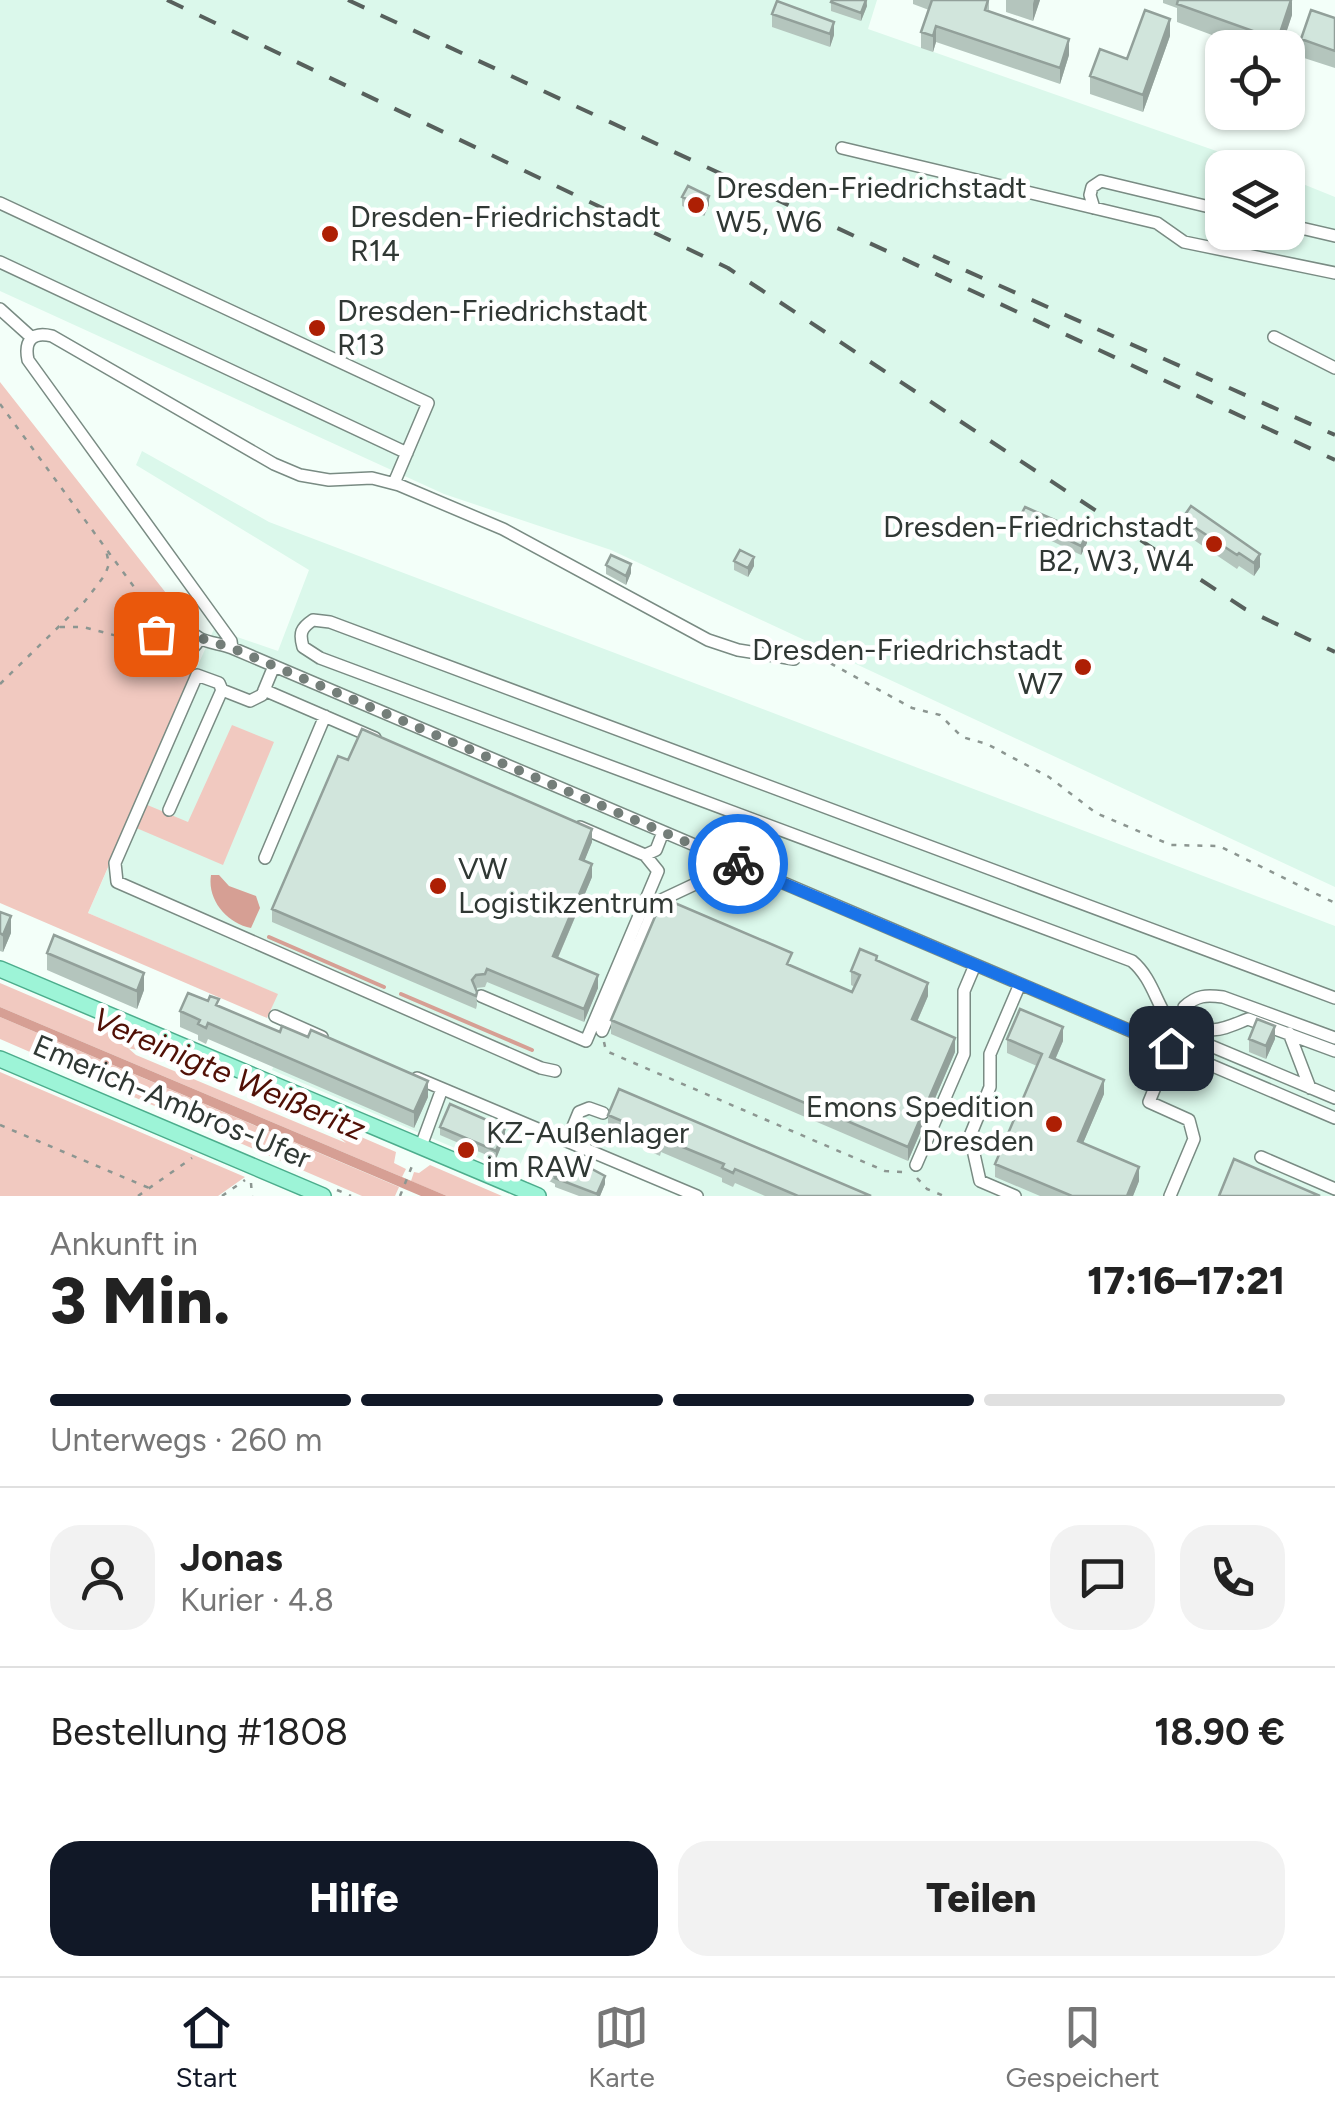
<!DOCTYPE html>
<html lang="de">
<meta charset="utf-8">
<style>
:root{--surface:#fff;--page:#f2f2f2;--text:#222;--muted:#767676;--line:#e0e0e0;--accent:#111827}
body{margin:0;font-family:Figtree,sans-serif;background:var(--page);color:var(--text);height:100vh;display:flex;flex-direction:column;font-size:38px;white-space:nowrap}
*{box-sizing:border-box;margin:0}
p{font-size:32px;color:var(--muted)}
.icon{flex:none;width:55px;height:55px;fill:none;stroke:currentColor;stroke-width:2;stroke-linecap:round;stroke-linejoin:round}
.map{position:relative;height:1196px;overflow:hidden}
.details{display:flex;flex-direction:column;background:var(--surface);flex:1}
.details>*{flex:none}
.buttons{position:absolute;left:1205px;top:30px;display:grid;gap:20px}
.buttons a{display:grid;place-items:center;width:100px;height:100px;border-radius:20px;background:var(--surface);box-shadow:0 2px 8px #0004;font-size:50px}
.pin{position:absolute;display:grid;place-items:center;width:85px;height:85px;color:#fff;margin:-42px;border-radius:20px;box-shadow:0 5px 15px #0006}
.courier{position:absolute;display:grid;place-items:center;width:100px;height:100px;margin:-50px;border:8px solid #1a73e8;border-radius:50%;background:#fff;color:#222;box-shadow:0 2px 12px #0007}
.head em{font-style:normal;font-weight:800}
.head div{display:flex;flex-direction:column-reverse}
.head{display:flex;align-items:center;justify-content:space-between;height:170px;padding:0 50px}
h1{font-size:65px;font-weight:800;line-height:75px}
.bar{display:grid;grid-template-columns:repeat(4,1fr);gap:15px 10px;align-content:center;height:120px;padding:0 50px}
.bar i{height:12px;border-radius:8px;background:var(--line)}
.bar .selected{background:var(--accent)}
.bar p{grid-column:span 4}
.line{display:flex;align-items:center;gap:25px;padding:0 50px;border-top:2px solid var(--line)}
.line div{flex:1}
.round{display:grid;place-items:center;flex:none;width:105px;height:105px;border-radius:30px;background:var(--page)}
.button{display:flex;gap:20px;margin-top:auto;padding:20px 50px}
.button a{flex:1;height:115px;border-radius:30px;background:var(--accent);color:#fff;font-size:40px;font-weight:800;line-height:115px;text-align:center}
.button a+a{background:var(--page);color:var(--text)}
.tab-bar{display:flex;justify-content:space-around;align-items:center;height:140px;border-top:2px solid var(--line);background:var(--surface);font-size:28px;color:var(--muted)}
.tab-bar a{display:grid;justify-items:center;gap:5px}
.tab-bar .selected{color:var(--accent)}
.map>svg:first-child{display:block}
.built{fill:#dbf8eb}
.green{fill:#f1c9c0}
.water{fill:#d69f94}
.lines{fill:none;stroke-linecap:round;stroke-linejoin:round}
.stream{stroke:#d69f94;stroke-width:4}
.minor-casing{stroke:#798b83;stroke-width:14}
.major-casing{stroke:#4cad8c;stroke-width:18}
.path{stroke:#8c9691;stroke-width:2.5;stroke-dasharray:5 8;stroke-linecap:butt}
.minor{stroke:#fff;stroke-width:11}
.major{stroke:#9df4d7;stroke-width:15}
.rail{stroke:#57605c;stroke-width:4;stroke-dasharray:18 18;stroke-linecap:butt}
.wall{fill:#b4c5bd}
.shaded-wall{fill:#92a09a}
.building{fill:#d1e5dc;stroke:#92a09a;stroke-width:2.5}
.done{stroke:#747e79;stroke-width:10;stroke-dasharray:0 18}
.route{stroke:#1a73e8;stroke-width:12}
.poi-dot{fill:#ad1f04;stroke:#fff;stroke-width:4}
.labels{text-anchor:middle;stroke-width:9;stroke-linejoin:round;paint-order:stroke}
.poi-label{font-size:30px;fill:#303834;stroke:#fff;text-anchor:start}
.street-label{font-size:30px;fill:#303834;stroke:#fff}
.water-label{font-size:32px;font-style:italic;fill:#511006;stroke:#fff}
</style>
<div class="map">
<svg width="1335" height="1196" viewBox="0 0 1335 1196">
<rect width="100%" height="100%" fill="#f3fff9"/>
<path class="built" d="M0,0H877L868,29L1262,167L1222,168V232H1288V178L1335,197V887L611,550L444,494L0,291Z
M142,451L269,522L1335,926V1196H678L534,1134L516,1174L272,1070L289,1028L267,1018L277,994L88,913L214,629L278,651L309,570L136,465Z"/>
<path class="green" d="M0,382L188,621C164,614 150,620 146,647L163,663L197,664L88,913L278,994L267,1018L0,903Z
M232,725L274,742L223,865L134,827L145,804L188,822Z
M0,983L180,1060L128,1048L136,1055L346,1143L317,1118L396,1152L394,1163L406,1169L402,1177L0,1007Z
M0,1017L399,1187L395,1196H362L0,1039Z
M0,1072L245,1177L218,1196H0Z
M430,1165L502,1196H447L411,1181L414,1172L419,1173Z"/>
<path class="water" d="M211,875H219L229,886L256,896L260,908L251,928C227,923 207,900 211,875Z
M0,1007L447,1196H421L0,1017Z"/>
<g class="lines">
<path class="stream" d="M269,937L384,987
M401,994L532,1050"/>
<defs>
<path id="minor" d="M842,148L1157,223L1184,242L1335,273
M0,203L428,403L394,483
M1094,208L1090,195L1092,187L1101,181L1222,210
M1288,225L1335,236
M0,262L407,453
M0,309L31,337
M1274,337L1335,368
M200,639C189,655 176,664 158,652C151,637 159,623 177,625C186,627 191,633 199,638C208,643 222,644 232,648L1335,1118
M232,648L231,641L28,360C24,341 32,331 52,336L274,464L300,475L329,480L372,478L399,485L503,529L708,640L738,650L794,659
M222,690L219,683L197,675L115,863L117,882L541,1068L555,1071
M264,690L375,738
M169,810L222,690L250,701L262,695L274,666
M580,827L645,855L656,850L663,832
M265,858L325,716
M481,996L586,1041L658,871L645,855
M1335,998L330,622L313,620C301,628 299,633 303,647L320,658L1132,961C1156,981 1157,1014 1180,1033L1335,1098
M275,1016L322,1037
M602,1031L657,902L708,878L717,855
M1289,1033L1310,1088
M1335,1038L1223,997C1206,995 1197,995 1184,1007L1185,1017C1211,1037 1220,1030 1248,1019L1335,1051
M417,1078L697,1196
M567,1141L579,1112L589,1108L603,1113
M421,1146L442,1089
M1261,1157L1335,1189
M916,1165L964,1054V991L975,965
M1015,1196L980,1181L970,1136L990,1087V1054L1020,984
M1170,1196L1194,1139L1189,1120L1149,1102L1171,1048"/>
<path id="major" d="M0,969L538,1196
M0,1059L323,1196"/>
</defs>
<use href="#minor" class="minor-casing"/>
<use href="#major" class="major-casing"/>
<path class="path" d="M0,404L156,617
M60,627H83L144,643
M805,660L830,663L912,708L940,715L962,737L987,744L1049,777L1096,813L1171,845L1219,846L1335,903
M0,684L85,601L105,575L109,564L106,550
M604,1042L606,1051L885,1171L904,1172
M0,1125L149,1188
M917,1178L927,1189L944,1196
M251,1183L252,1196
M337,1190L351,1196
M138,1196L192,1158
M222,1196L245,1180
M400,1196L414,1161"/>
<use href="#minor" class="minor"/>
<use href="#major" class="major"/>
<path class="rail" d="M167,0L728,268L1245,609L1335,652
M348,0L1335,460
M933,256L1335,435"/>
</g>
<path class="wall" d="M867,0V6L861,21L831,11V2Z
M913,0H989V12L1069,55L1060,84L936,42L933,52L921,48V32L929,10L913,4Z
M1006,0H1040L1033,21L1006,12Z
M1163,0H1292V15L1281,48H1247L1177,22V8L1163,3Z
M772,14L834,35L830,47L772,27Z
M1335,18V68L1301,57V39Z
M1170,36L1143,112L1090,94V76Z
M1231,112H1259L1256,121Z
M682,197L709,205L704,216L682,206Z
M1191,506L1260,567L1254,576L1239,566L1237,569L1182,532V519Z
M1020,517L1087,543L1081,555L1020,526Z
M734,561L754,566L748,577L734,570Z
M606,565L631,573L626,585L606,574Z
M348,760L592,842L584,861L592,877L558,958L598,988L584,1022L487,982L485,987L476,988L477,1005L476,1009L272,922V909Z
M0,912L11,933L3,952L0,951Z
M47,953L144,990L137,1009L47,970Z
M877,961L928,996L917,1022L955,1052L908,1161L611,1034V1020L792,966L852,992L855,987L851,985V971Z
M219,1006L428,1097L414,1128L208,1039L206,1044L198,1040V1035L180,1027V1011Z
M1007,1039L1063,1041L1055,1060L1104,1094L1083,1143L1139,1181L1133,1196H1040L995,1177V1164L1037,1066L1007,1053Z
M1249,1039H1275L1266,1059L1249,1052Z
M608,1115L871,1196H765L735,1183L733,1187L722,1182V1178L661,1152L660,1156L649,1151V1146L608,1129Z
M440,1127L505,1137L496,1159L440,1135Z
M549,1173L605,1184L600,1196H579L555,1187V1184L549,1181Z"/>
<path class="shaded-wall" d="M866,0L867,6L861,21V13Z
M1034,0H1040L1033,21V4Z
M1292,0V15L1281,48H1275Z
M1170,19V36L1143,112V95Z
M834,22V35L830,47V34Z
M936,26V42L933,52V36Z
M1069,39V55L1060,84V68Z
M709,196V205L704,216V207Z
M1087,534V543L1081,555V546Z
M1260,554V567L1254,576V563Z
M754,557V566L748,577V568Z
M631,564V573L626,585V576Z
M592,829V842L580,872V859Z
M592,864V877L553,969V956Z
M11,916V933L3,952V935Z
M144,973V990L137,1009V991Z
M598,975V988L584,1022V1009Z
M928,983V996L912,1033V1019Z
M1275,1026V1039L1266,1059V1046Z
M1063,1027V1041L1050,1071V1057Z
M955,1038V1052L908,1161V1147Z
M1104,1080V1094L1078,1155V1141Z
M428,1081V1097L414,1128V1112Z
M505,1128V1137L496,1159V1151Z
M1139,1167V1181L1133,1196H1127Z
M605,1176V1184L600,1196H597Z"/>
<path class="building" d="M832,0H866L861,13L831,2Z
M932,0H988L985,10L1069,39L1060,68L936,26L933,36L921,32Z
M1178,0H1291L1275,48H1247L1253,31L1177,4Z
M777,1L834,22L830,34L772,14Z
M1145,10L1170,19L1143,95L1090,76L1100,49L1127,59Z
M1311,10L1335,18V51L1301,39Z
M688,186L709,196L704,207L682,197Z
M1191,506L1260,554L1254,563L1239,553L1237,555L1182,519Z
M1025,507L1087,534L1081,546L1020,517Z
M740,550L754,557L748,568L734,561Z
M611,555L631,564L626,576L606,565Z
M362,729L592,829L580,859L592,864L553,956L598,975L584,1009L487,969L485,974L476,975L472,980L477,992L476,996L272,909L338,756L348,760Z
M663,898L792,953L787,964L852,992L860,975L851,971L860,949L877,956L876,960L928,983L912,1019L955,1038L908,1147L611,1020Z
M0,912L11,916L3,935L0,933Z
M54,935L144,973L137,991L47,953Z
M188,993L208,1001L210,996L219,999L216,1005L280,1032L282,1026L308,1037L311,1030L428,1081L414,1112L208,1023L206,1028L198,1024L200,1020L180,1011Z
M1020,1009L1063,1027L1050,1057L1104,1080L1078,1141L1139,1167L1127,1196H1072L995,1164L1042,1054L1007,1039Z
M1257,1019L1275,1026L1266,1046L1249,1039Z
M619,1089L871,1196H798L735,1169L733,1173L722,1168L724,1164L661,1138L660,1142L649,1137L650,1133L608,1115Z
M450,1104L505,1128L496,1151L440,1127Z
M556,1156L571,1162L573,1159L605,1176L597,1194L555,1178L556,1176L549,1173L553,1159Z
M1234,1159L1320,1196H1219Z"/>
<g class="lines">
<path class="done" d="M156,634C152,655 168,660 185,655L200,638L232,648L738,864"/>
<path class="route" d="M738,864L1171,1048"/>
</g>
<g class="poi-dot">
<circle cx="696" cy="205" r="10"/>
<circle cx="330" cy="234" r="10"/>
<circle cx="317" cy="328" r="10"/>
<circle cx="1214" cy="544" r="10"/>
<circle cx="1083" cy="667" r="10"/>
<circle cx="438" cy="886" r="10"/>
<circle cx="1054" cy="1124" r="10"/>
<circle cx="466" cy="1150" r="10"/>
</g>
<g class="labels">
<g class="poi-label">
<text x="716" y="198">Dresden-Friedrichstadt<tspan x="716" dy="34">W5, W6</tspan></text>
<text x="350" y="227">Dresden-Friedrichstadt<tspan x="350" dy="34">R14</tspan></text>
<text x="337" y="321">Dresden-Friedrichstadt<tspan x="337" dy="34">R13</tspan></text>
<text x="1194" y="537" text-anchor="end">Dresden-Friedrichstadt<tspan x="1194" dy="34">B2, W3, W4</tspan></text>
<text x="1063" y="660" text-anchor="end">Dresden-Friedrichstadt<tspan x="1063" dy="34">W7</tspan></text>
<text x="458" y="879">VW<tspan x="458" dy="34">Logistikzentrum</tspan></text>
<text x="1034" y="1117" text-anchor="end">Emons Spedition<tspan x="1034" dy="34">Dresden</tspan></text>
<text x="486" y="1143">KZ-Außenlager<tspan x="486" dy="34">im RAW</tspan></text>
</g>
<g class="street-label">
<text transform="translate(172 1102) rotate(23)" y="10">Emerich-Ambros-Ufer</text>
</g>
<g class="water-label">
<text transform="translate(229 1074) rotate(23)" y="11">Vereinigte Weißeritz</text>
</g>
</g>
</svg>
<div class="buttons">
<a><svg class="icon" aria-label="locate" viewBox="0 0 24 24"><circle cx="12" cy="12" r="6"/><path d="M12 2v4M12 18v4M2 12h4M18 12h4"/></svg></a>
<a><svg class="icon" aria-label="layers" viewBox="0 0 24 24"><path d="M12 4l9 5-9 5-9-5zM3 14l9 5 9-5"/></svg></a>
</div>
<div class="pin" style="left:156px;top:634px;background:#ea580c"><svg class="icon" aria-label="bag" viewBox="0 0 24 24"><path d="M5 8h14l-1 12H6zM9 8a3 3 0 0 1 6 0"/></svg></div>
<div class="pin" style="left:1171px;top:1048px;background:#1f2937"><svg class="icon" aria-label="home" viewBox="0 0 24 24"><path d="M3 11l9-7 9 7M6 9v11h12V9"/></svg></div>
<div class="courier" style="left:738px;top:864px"><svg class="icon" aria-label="bike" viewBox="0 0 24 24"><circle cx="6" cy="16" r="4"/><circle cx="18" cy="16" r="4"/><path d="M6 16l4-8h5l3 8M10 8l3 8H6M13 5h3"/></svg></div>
</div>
<section class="details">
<div class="head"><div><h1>3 Min.</h1><p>Ankunft in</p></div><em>17:16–17:21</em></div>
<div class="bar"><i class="selected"></i><i class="selected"></i><i class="selected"></i><i></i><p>Unterwegs · 260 m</p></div>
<div class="line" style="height:180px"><a class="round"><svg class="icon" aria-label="person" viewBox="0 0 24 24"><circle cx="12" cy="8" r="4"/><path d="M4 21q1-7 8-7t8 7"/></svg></a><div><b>Jonas</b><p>Kurier · 4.8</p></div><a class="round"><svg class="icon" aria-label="chat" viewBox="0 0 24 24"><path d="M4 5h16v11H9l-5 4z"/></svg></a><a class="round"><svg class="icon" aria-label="phone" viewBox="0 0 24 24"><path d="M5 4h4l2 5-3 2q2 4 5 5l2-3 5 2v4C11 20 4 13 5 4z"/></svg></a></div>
<div class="line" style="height:130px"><div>Bestellung #1808</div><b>18.90 €</b></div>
<div class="button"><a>Hilfe</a><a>Teilen</a></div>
</section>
<nav class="tab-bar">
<a class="selected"><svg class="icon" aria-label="home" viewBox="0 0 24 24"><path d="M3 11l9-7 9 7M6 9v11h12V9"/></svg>Start</a>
<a><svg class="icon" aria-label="map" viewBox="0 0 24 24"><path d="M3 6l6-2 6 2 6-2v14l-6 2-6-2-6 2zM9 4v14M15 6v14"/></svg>Karte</a>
<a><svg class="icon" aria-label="saved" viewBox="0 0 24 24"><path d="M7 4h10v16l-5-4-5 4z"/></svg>Gespeichert</a>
</nav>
